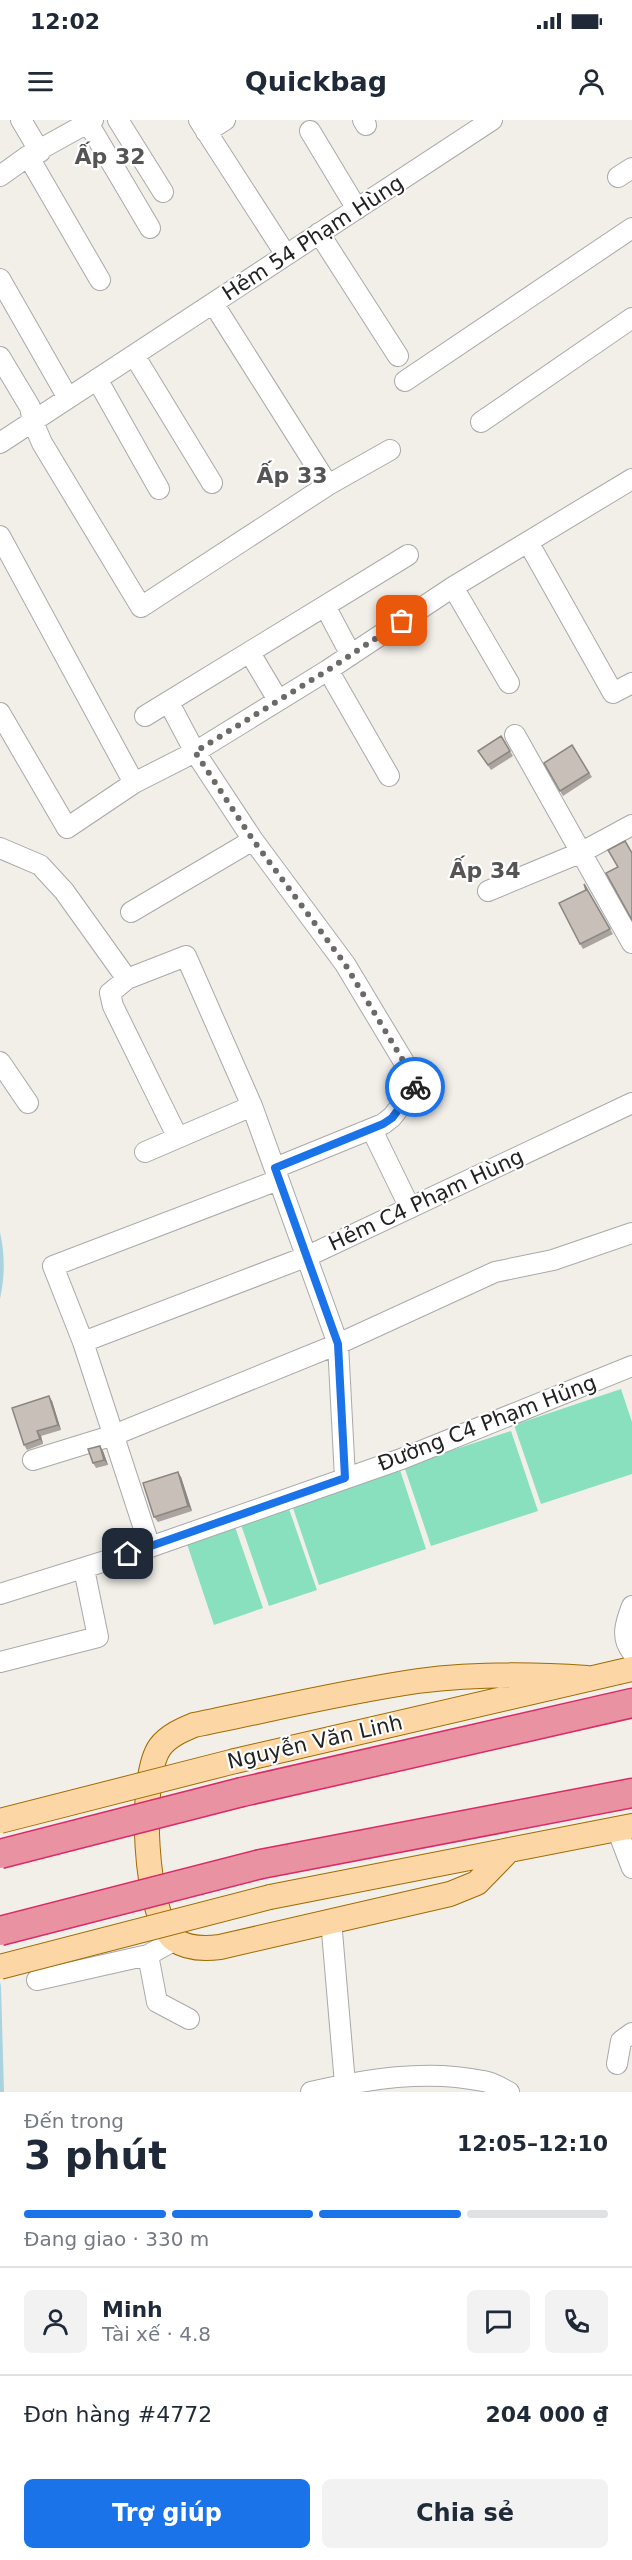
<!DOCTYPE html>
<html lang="vi">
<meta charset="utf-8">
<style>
:root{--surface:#fff;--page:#f2f2f3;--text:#1f2937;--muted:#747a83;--line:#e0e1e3;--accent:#1a73e8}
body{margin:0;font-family:"DejaVu Sans",sans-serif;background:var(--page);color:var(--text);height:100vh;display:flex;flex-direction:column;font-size:22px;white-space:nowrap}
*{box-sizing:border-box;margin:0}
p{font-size:20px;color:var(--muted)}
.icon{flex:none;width:33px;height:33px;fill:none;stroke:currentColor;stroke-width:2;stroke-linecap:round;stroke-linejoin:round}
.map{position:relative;height:1972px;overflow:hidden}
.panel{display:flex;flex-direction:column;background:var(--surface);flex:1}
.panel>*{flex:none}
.pin{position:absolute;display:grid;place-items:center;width:51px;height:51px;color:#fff;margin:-26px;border-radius:12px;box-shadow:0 3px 9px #0006}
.courier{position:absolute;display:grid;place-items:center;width:60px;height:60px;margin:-30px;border:4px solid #1a73e8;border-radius:50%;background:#fff;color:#222;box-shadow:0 2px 8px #0007}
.headline em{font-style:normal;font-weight:700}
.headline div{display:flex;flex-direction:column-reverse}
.headline{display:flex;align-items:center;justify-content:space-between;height:102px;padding:0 24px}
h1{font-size:39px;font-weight:700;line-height:45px}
.bar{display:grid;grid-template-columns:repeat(4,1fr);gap:9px 6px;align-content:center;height:72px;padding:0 24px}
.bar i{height:8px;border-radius:4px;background:var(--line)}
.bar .selected{background:var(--accent)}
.bar p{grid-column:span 4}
.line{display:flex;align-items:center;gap:15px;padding:0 24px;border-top:2px solid var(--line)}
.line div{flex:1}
.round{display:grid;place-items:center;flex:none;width:63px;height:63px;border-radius:9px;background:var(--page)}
.cta{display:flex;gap:12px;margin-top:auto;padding:12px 24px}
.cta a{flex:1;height:69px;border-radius:9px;background:var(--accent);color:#fff;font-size:24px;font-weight:700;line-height:69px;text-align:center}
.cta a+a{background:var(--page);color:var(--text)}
.status{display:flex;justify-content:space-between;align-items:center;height:42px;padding:0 30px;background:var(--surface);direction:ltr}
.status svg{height:16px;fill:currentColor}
header{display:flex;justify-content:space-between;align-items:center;height:78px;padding:0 24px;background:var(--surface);font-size:27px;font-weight:700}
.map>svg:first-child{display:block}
.pitch{fill:#88e0be}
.water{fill:#aad3df}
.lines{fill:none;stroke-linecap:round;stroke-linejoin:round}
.minor-casing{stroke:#a9a9a9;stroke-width:22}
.major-casing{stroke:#a06b00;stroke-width:26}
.highway-casing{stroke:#dc2a67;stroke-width:31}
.minor{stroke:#fff;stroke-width:20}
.major{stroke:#fcd6a4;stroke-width:24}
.highway{stroke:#e892a2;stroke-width:28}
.major-bridge-casing{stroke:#a06b00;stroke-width:26;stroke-linecap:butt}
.highway-bridge-casing{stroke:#dc2a67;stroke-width:31;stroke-linecap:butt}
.major-bridge{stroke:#fcd6a4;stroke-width:24}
.highway-bridge{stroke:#e892a2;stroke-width:28}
.wall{fill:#aba49e}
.shaded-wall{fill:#8b8681}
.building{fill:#c7bfb8;stroke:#8b8681;stroke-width:1.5}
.done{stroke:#6b6a68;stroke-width:6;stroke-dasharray:0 10.8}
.route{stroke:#1a73e8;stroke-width:8}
.labels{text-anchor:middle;stroke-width:4.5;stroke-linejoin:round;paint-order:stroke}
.street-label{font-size:21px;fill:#222;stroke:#fff}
.neighbourhood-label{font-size:22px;font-weight:bold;fill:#555;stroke:#fff}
</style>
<div class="status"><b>12:02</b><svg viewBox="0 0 49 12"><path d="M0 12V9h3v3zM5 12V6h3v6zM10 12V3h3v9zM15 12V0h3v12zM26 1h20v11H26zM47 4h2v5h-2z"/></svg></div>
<header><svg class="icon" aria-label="menu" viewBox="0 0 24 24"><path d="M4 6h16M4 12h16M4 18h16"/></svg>Quickbag<svg class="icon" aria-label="person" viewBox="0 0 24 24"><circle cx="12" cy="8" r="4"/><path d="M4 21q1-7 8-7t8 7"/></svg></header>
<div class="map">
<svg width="632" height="1972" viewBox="0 0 632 1972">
<rect width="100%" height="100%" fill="#f2efe9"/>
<path class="pitch" d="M621,1269L632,1302V1354L541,1384L514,1305Z
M511,1311L538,1391L431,1426L404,1346Z
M400,1350L426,1429L319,1465L292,1385Z
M287,1383L317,1470L269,1486L239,1399Z
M233,1401L263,1488L214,1505L185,1418Z"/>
<path class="water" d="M0,1112C5,1135 5,1156 0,1179Z
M0,1862L1,1866L4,1972H0Z"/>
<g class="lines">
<defs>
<path id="minor" d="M21,0L40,32
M118,0L163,72
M199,0L286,135
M363,0L366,5
M88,3L150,108
M310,11L357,89
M206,12L225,0
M28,36L100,160
M0,56L28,36L93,0
M618,57L632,48
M319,113L398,236
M0,159L68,278
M213,183L328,365
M134,235L212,363
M0,237L30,287L33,302L42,323L141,487L328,365L390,330
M97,259L159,369
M405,261L632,108
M481,302L632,198
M0,323L492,0
M0,416L134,663
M528,422L613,573L632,563
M453,467L509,563
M325,486L351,535
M250,533L278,580
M328,550L389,656
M169,583L195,632L253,720L345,844L416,962L415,968L392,997L383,1004L275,1048
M0,593L67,708L134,663L195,632L328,550L453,467L632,359
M145,596L408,435
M515,615L632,823
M0,728L40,745L64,771L127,859
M488,771L582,732L632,705
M131,792L253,720
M0,942L28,983
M372,1010L410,1088
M178,1018L113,886L110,873L127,859L186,836L252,986L338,1224L345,1358
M145,1032L252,986
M83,1222L308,1136L632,983
M33,1340L114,1315L338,1224L495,1152L553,1140L632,1113
M150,1427L83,1222L53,1146L278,1060
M0,1474L150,1427L404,1338L632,1246
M632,1486C626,1502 620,1517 632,1532
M0,1542L98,1517L84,1449
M617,1709L632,1748
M331,1800L345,1964
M175,1820L148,1835L157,1882L189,1899
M37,1860L148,1835
M617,1944L621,1921L632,1913
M311,1972C366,1959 427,1949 483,1961C492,1962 501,1968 509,1972"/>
<path id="major" d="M235,1641L632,1549
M509,1730L477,1763L450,1774L220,1827C205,1829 188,1829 175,1820C144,1799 138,1657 160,1627C168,1616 182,1610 194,1605C268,1590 343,1572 418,1561C473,1554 531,1554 587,1558
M270,1777L632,1706"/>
<path id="highway" d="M242,1672L632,1583
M261,1744L632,1673"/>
</defs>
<use href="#minor" class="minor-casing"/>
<use href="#major" class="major-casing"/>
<use href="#highway" class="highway-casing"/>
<use href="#minor" class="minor"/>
<use href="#major" class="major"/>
<use href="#highway" class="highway"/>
<defs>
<path id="major-bridge" d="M0,1701L235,1641
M0,1847L270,1777"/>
<path id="highway-bridge" d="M0,1734L242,1672
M0,1811L261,1744"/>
</defs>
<use href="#major-bridge" class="major-bridge-casing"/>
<use href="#highway-bridge" class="highway-bridge-casing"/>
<use href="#major-bridge" class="major-bridge"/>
<use href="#highway-bridge" class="highway-bridge"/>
</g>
<path class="wall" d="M501,616L513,636L491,650L478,631Z
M572,625L592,657L563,676L560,671Z
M584,764L613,814L583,829L580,824L586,770Z
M52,1281L61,1310L41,1316L43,1324L27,1330L24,1325Z
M103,1331L108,1345L96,1348L93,1343Z
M181,1357L192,1391L158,1402L154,1397Z"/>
<path class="shaded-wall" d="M49,1276L52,1281L61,1310L58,1305Z
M37,1311L41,1316L43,1324L40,1319Z
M100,1326L103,1331L108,1345L104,1340Z
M178,1352L181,1357L192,1391L188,1386Z"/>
<path class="building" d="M501,616L510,631L488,645L478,631Z
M572,625L589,653L560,671L544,643Z
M625,721L632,733V800L606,753L618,747L608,730Z
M584,764L610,809L580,824L559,783L586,770Z
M49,1276L58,1305L37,1311L40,1319L24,1325L12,1288Z
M100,1326L104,1340L93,1343L88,1329Z
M178,1352L188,1386L154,1397L143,1363Z"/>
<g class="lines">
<path class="done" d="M402,501L328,550L195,632L253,720L345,844L413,957L415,967"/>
<path class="route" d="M128,1434L345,1358L338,1224L275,1048L383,1004L392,998L415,967"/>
</g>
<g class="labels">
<g class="street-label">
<text transform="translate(313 118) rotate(-33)" y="7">Hẻm 54 Phạm Hùng</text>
<text transform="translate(426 1080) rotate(-25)" y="7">Hẻm C4 Phạm Hùng</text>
<text transform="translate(487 1303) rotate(-21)" y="7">Đường C4 Phạm Hủng</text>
<text transform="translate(315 1622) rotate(-13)" y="7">Nguyễn Văn Linh</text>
</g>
<g class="neighbourhood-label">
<text x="110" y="44">Ấp 32</text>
<text x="292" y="363">Ấp 33</text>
<text x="485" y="758">Ấp 34</text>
</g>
</g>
</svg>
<div class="pin" style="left:402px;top:501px;background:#ea580c"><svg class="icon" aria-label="bag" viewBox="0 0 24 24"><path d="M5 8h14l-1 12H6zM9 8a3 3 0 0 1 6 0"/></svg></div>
<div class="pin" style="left:128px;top:1434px;background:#1f2937"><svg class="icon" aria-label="home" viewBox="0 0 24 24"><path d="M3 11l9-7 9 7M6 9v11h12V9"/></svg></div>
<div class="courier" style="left:415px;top:967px"><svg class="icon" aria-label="bike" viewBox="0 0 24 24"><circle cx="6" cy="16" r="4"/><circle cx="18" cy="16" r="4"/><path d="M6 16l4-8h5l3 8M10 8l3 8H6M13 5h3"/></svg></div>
</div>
<section class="panel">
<div class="headline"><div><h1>3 phút</h1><p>Đến trong</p></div><em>12:05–12:10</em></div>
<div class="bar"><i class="selected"></i><i class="selected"></i><i class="selected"></i><i></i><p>Đang giao · 330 m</p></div>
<div class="line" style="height:108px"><a class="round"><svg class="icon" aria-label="person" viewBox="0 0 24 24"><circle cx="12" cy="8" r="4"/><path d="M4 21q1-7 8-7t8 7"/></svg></a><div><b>Minh</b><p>Tài xế · 4.8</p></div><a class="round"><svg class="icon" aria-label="chat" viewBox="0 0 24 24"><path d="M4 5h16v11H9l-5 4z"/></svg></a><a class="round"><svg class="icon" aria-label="phone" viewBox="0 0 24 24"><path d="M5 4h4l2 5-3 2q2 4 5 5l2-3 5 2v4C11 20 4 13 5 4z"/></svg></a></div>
<div class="line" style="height:78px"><div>Đơn hàng #4772</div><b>204 000 ₫</b></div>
<div class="cta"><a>Trợ giúp</a><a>Chia sẻ</a></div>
</section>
